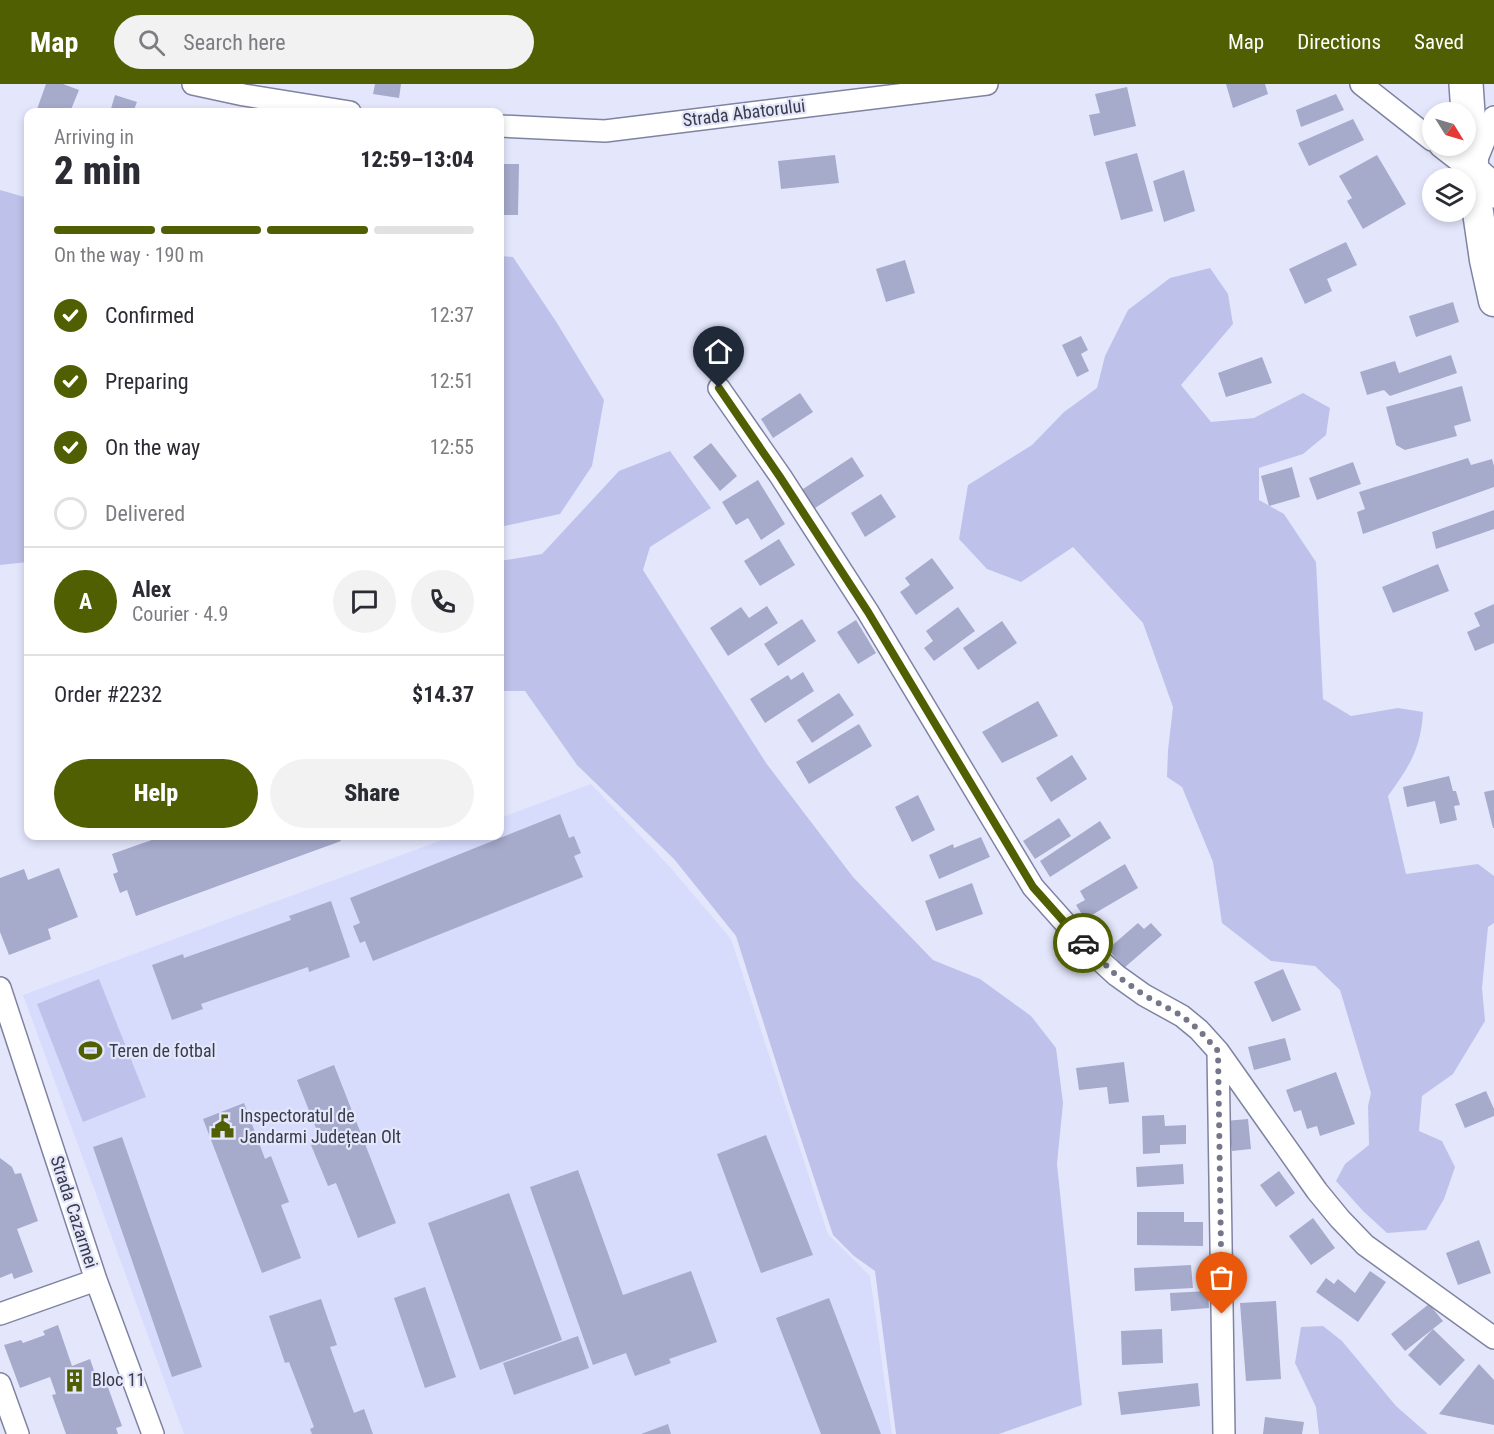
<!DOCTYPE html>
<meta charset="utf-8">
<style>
:root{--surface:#fff;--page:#f2f2f3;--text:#2b2b33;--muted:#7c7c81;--line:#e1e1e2;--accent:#4f5f01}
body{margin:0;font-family:"Roboto Condensed",sans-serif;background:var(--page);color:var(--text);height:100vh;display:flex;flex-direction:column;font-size:22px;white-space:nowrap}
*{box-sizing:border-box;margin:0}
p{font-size:20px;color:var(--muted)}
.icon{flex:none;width:33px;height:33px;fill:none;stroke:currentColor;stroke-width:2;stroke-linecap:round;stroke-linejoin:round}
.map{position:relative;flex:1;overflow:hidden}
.details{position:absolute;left:24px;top:24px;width:480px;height:732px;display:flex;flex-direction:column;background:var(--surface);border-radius:12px;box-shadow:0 3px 9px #0003}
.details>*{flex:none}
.needle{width:39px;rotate:127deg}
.tools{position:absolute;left:1422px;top:18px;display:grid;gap:12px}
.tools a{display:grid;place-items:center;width:54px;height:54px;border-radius:50%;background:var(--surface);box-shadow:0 3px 9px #0003;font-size:30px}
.pin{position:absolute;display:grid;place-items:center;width:51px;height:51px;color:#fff;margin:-62px -26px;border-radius:50% 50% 50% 0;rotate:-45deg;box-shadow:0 0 6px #0007}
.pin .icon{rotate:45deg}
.courier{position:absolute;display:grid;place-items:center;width:60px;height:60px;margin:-30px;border:4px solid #4f5f01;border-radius:50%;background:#fff;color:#222;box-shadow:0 2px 8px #0007}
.head em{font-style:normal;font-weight:800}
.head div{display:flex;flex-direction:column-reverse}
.head{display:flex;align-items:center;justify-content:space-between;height:102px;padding:0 30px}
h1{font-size:39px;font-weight:800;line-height:45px}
.bar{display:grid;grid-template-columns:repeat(4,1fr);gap:9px 6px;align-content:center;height:72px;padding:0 30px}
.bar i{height:8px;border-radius:4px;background:var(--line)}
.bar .selected{background:var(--accent)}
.bar p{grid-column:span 4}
.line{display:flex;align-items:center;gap:15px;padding:0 30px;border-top:2px solid var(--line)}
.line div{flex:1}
.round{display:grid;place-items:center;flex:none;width:63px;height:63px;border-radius:32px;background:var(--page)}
ol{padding:0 30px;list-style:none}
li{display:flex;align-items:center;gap:18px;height:66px}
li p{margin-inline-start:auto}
li .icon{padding:6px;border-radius:50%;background:var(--accent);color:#fff;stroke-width:4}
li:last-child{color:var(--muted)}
li i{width:33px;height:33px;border:3px solid var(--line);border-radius:50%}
.primary-button{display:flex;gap:12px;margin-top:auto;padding:12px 30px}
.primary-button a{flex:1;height:69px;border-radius:36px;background:var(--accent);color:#fff;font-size:24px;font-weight:800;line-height:69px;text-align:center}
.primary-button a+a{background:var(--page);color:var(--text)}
header{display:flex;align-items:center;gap:36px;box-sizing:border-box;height:84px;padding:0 30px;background:var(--accent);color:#fff}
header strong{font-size:28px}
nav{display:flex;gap:33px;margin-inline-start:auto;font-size:21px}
.search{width:420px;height:54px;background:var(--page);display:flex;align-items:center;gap:15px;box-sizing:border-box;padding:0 21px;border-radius:33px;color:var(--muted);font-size:22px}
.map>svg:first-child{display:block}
.built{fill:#d7dcfd}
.green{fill:#bec2ea}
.building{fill:#a6aacb}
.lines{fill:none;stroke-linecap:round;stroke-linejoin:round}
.street-casing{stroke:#7f83a2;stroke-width:24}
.secondary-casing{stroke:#7f83a2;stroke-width:33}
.primary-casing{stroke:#7f83a2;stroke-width:36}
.street{stroke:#fff;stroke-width:21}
.secondary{stroke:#fff;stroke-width:30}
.primary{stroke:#fff;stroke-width:33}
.done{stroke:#757788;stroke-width:6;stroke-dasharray:0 10.8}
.route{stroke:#4f5f01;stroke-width:8}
.labels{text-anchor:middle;stroke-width:4.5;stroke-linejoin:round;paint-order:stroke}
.street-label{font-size:18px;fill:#393b49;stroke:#e4e7fc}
.poi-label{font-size:18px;fill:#393b49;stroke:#e4e7fc;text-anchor:start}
</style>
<header>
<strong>Map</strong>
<div class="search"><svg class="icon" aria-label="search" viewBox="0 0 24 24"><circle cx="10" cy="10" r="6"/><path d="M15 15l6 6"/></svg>Search here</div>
<nav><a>Map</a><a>Directions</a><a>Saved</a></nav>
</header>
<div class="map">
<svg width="1494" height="1350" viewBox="0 0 1494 1350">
<rect width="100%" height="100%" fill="#e4e7fc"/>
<path class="built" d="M591,700L670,783L731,855L828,1150L870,1192L892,1350H184L23,911L453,752H500V734Z"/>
<path class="green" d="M0,106L28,114V478L0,481Z
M500,172L513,173L557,239L604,316L592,382L560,430L500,443Z
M1210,184L1228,210L1233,240L1181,301L1211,338L1254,334L1303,309L1330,324L1326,351L1303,370L1259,384V416L1284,430L1316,478L1323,615L1351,632L1398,624L1423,628C1421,665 1409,683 1388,712L1406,790L1478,780L1494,792V839L1488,843L1482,904L1485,937L1453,990L1422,1012L1419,1047L1442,1057L1455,1083L1444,1115L1426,1146L1387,1149L1363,1127L1336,1097L1345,1080L1369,1061L1368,1022L1371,1009L1340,906L1315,882L1271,877L1222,839L1213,778L1182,703L1167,693L1168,666L1173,623L1143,539L1073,463L1021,498L987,485L959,455L968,401L1032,361L1064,328L1097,304L1105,272L1128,226L1170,194Z
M670,367L711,424L650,463L643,486L766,679L853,793L933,876L980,895L1031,932L1056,964L1063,1019L1057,1080L1082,1321L999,1350H896L875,1187L854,1172L833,1151L788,1016L736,852L674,775L577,681L525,607H500V477L542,470L619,387Z
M99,895L146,1013L83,1038L37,920Z
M1323,1242L1342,1257L1396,1322L1428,1350H1319L1316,1323L1295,1279L1301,1243Z"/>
<path class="building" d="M46,0H63L79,6L70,28H36Z
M375,0H401L399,14L373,10Z
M1226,0H1265L1268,10L1233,24Z
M1127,3L1136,42L1094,52L1089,31L1100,29L1095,10Z
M1336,10L1344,26L1301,43L1296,26Z
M115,11L137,18L133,28H110Z
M1353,35L1364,56L1309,82L1298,59Z
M1137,69L1153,127L1121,136L1105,78Z
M835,71L839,99L781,105L778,77Z
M1377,71L1406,120L1363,145L1347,117L1352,114L1339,92Z
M500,80H519L518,131H500Z
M1184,86L1195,127L1164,138L1153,97Z
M1346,158L1357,181L1327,195L1332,207L1305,220L1289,185Z
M905,176L915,209L886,218L876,185Z
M1453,218L1459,238L1416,253L1409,232Z
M1081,252L1088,266L1081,270L1089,287L1077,293L1062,261Z
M1451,271L1457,289L1390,312L1384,306L1367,311L1360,288L1395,277L1399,289Z
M1262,273L1272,299L1226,313L1218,289Z
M1462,302L1471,337L1454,342L1457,352L1405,366L1396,361L1386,323Z
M800,309L813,328L773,354L761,335Z
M711,359L737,392L720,407L693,373Z
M852,373L864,392L812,426L800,407Z
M1468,374L1471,381L1492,375L1494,382V403L1363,450L1357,428L1365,425L1359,408Z
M1353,378L1361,400L1317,416L1309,394Z
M1292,383L1300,413L1269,422L1261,392Z
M758,396L785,440L761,456L748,434L736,441L722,418Z
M881,410L896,433L865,453L851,429Z
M1494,426V445L1436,465L1432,448Z
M779,455L795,481L760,502L744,477Z
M932,474L954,504L916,531L900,508L910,501L905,494Z
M1438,480L1449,507L1393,529L1382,503Z
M1494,520V559L1475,567L1467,548L1480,542L1474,529Z
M767,522L778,539L728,572L710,544L741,523L749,534Z
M958,523L975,547L934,577L924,564L933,557L926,547Z
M802,535L816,557L778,582L764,560Z
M856,536L876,569L858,580L837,548Z
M1002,537L1017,559L978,586L963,564Z
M803,588L814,607L765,639L750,615L788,591L791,596Z
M839,609L854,631L812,659L797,636Z
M1038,617L1058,652L1002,679L982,648Z
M859,640L872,662L809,700L796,678Z
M1072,671L1087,695L1051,718L1036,694Z
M1449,692L1453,707H1456L1460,721L1454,722L1457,736L1440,740L1435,717L1407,723L1403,703Z
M1494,706V744H1493L1484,708Z
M918,711L935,746L912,758L895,723Z
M560,730L569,754L574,752L581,769L574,772L583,793L373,877L365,857L360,859L353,842L360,839L350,814Z
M1059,734L1071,752L1035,775L1023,757Z
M1100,737L1111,754L1050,793L1040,777Z
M163,752H339L341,757L136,832L127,806L120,809L113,790L118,788L112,770Z
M981,753L990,773L939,795L929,771L953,760L954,764Z
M1125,780L1138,804L1085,835L1076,821L1085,816L1080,807Z
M59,784L78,833L48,845L51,855L9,871L0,848V794L24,785L28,796Z
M972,799L983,830L936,847L925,817Z
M331,817L350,873L309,888L308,883L201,920L203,925L172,936L152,881L183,870L184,874L291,836L289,832Z
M1138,839L1144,845L1151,839L1162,851L1124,884L1108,865Z
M1283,885L1301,926L1272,938L1254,898Z
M1285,954L1291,976L1254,986L1248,963Z
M1124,978L1129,1018L1109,1020L1107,1003L1079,1006L1076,984Z
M334,981L396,1139L358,1154L336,1099L328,1102L311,1061L321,1057L297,996Z
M1336,988L1355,1040L1320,1052L1317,1042L1307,1045L1301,1026L1294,1028L1286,1006Z
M1486,1007L1494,1025V1032L1465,1044L1455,1020Z
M244,1019L265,1075L271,1072L289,1118L281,1121L301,1174L262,1189L203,1035Z
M1164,1031L1165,1042L1186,1041V1060L1160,1061V1069L1143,1070L1142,1032Z
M1248,1035L1251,1065L1232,1067L1231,1060H1227L1225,1037Z
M766,1051L813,1171L761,1189L717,1070Z
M122,1053L202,1283L172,1293L93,1063Z
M0,1074L12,1083L15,1090L21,1089L38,1137L17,1145L33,1188L14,1195L12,1189L0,1194Z
M1183,1080L1184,1100L1137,1103L1136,1083Z
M578,1086L623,1211L691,1187L717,1258L669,1275L671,1279L635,1292L626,1269L593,1281L530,1103Z
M1279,1087L1295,1109L1276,1123L1260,1101Z
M509,1109L562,1256L480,1286L428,1139Z
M1137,1128H1184V1138H1203V1162L1137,1161Z
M1313,1134L1335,1164L1311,1181L1289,1152Z
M1479,1156L1491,1189L1458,1201L1446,1169Z
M1191,1181L1193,1204L1135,1207L1134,1184Z
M1370,1187L1386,1198L1358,1238L1316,1208L1326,1194L1334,1200L1338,1195L1355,1209Z
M425,1203L456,1293L425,1304L394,1214Z
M1208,1207L1209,1224L1171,1227L1170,1209Z
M829,1214L881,1350H821L776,1234Z
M321,1215L337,1261L330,1263L354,1329L364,1325L373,1350H312L310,1345L314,1343L289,1278L285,1279L269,1232Z
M1276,1217L1281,1295L1246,1297L1240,1219Z
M1429,1220L1443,1237L1405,1267L1391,1250Z
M58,1241L72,1282L90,1275L98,1298L105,1295L122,1342L116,1344L118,1350H66L52,1311L56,1310L50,1293L20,1304L4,1261L21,1256L23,1259L45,1251L43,1247Z
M1162,1245L1163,1279L1122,1281L1121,1247Z
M1433,1245L1465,1276L1440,1302L1408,1271Z
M578,1252L589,1284L514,1311L503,1279Z
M1479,1280L1494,1296V1341L1439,1330Z
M1198,1299L1200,1322L1121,1331L1118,1308Z
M1265,1333L1304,1338L1302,1350H1263Z
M668,1340L671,1350H641Z"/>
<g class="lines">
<defs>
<path id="street" d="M193,0L244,11L350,28
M1361,0L1432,56
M500,42L605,47L987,0
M1440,62L1472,87L1494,33
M719,304L781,393L868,528L1033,803L1091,868L1116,891L1144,911L1182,932L1199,946L1218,967L1317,1107L1340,1135L1365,1161L1494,1254
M0,904L96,1196L153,1350
M1218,967L1224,1350
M0,1230L96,1196
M0,1300L18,1350"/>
<path id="secondary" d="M1472,87L1485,176L1494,217"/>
<path id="primary" d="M1466,0L1472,87L1494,107"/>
</defs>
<use href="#street" class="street-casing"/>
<use href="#secondary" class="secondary-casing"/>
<use href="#primary" class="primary-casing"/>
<use href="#street" class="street"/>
<use href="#secondary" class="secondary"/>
<use href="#primary" class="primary"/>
</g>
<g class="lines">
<path class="done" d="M1083,859L1116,891L1144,911L1182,932L1199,946L1218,967L1222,1230"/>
<path class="route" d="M719,304L780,393L868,528L1033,803L1083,859"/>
</g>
<defs>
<symbol id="stadium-bare" viewBox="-9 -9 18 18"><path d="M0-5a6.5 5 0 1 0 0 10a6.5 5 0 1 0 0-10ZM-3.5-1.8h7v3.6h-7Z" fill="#4f5f01" stroke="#e4e7fc" stroke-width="2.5" paint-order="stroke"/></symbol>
<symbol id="civic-bare" viewBox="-9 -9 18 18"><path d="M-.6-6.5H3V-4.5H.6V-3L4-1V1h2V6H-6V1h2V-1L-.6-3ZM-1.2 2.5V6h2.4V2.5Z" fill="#4f5f01" stroke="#e4e7fc" stroke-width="2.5" paint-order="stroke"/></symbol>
<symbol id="building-bare" viewBox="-9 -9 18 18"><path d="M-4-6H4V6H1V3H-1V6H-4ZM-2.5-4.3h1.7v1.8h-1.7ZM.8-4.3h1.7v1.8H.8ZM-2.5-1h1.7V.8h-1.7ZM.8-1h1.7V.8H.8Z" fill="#4f5f01" stroke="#e4e7fc" stroke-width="2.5" paint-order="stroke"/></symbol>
</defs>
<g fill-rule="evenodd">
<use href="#stadium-bare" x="74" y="950" width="33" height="33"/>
<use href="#civic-bare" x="206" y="1026" width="33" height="33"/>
<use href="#building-bare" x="58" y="1280" width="33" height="33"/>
</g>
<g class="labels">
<g class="street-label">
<text transform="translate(744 29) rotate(-7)" y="6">Strada Abatorului</text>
<text transform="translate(74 1128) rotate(72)" y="6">Strada Cazarmei</text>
</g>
<g class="poi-label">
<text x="109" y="973">Teren de fotbal</text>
<text x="240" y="1038">Inspectoratul de<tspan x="240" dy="21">Jandarmi Județean Olt</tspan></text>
<text x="92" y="1302">Bloc 11</text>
</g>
</g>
</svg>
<div class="tools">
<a><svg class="needle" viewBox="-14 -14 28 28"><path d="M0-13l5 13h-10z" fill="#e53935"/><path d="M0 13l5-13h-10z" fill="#7c7c81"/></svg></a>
<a><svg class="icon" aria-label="layers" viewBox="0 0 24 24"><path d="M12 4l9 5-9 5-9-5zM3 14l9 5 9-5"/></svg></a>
</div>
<div class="pin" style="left:1222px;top:1230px;background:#ea580c"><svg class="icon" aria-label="bag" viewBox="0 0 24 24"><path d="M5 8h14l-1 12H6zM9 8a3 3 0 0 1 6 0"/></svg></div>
<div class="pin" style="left:719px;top:304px;background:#1f2937"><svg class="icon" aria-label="home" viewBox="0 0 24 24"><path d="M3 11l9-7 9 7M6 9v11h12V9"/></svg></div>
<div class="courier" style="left:1083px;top:859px"><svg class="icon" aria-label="car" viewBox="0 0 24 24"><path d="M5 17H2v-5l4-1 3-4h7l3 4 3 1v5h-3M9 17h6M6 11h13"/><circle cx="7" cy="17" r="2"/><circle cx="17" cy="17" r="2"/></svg></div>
<section class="details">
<div class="head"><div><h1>2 min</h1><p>Arriving in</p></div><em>12:59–13:04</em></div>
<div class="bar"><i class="selected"></i><i class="selected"></i><i class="selected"></i><i></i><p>On the way · 190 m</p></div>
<ol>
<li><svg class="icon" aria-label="check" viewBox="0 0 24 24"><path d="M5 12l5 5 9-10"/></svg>Confirmed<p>12:37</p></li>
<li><svg class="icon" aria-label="check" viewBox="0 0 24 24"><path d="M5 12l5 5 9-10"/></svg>Preparing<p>12:51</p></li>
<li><svg class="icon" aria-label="check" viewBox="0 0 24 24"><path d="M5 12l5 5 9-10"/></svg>On the way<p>12:55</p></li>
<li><i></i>Delivered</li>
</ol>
<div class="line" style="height:108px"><b class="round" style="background:var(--accent);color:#fff">A</b><div><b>Alex</b><p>Courier · 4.9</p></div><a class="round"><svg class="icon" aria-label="chat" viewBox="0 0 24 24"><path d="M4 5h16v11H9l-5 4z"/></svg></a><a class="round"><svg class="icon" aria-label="phone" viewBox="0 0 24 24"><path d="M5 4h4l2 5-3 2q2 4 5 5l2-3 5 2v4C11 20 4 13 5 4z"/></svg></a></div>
<div class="line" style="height:78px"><div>Order #2232</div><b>$14.37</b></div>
<div class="primary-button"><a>Help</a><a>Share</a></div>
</section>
</div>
